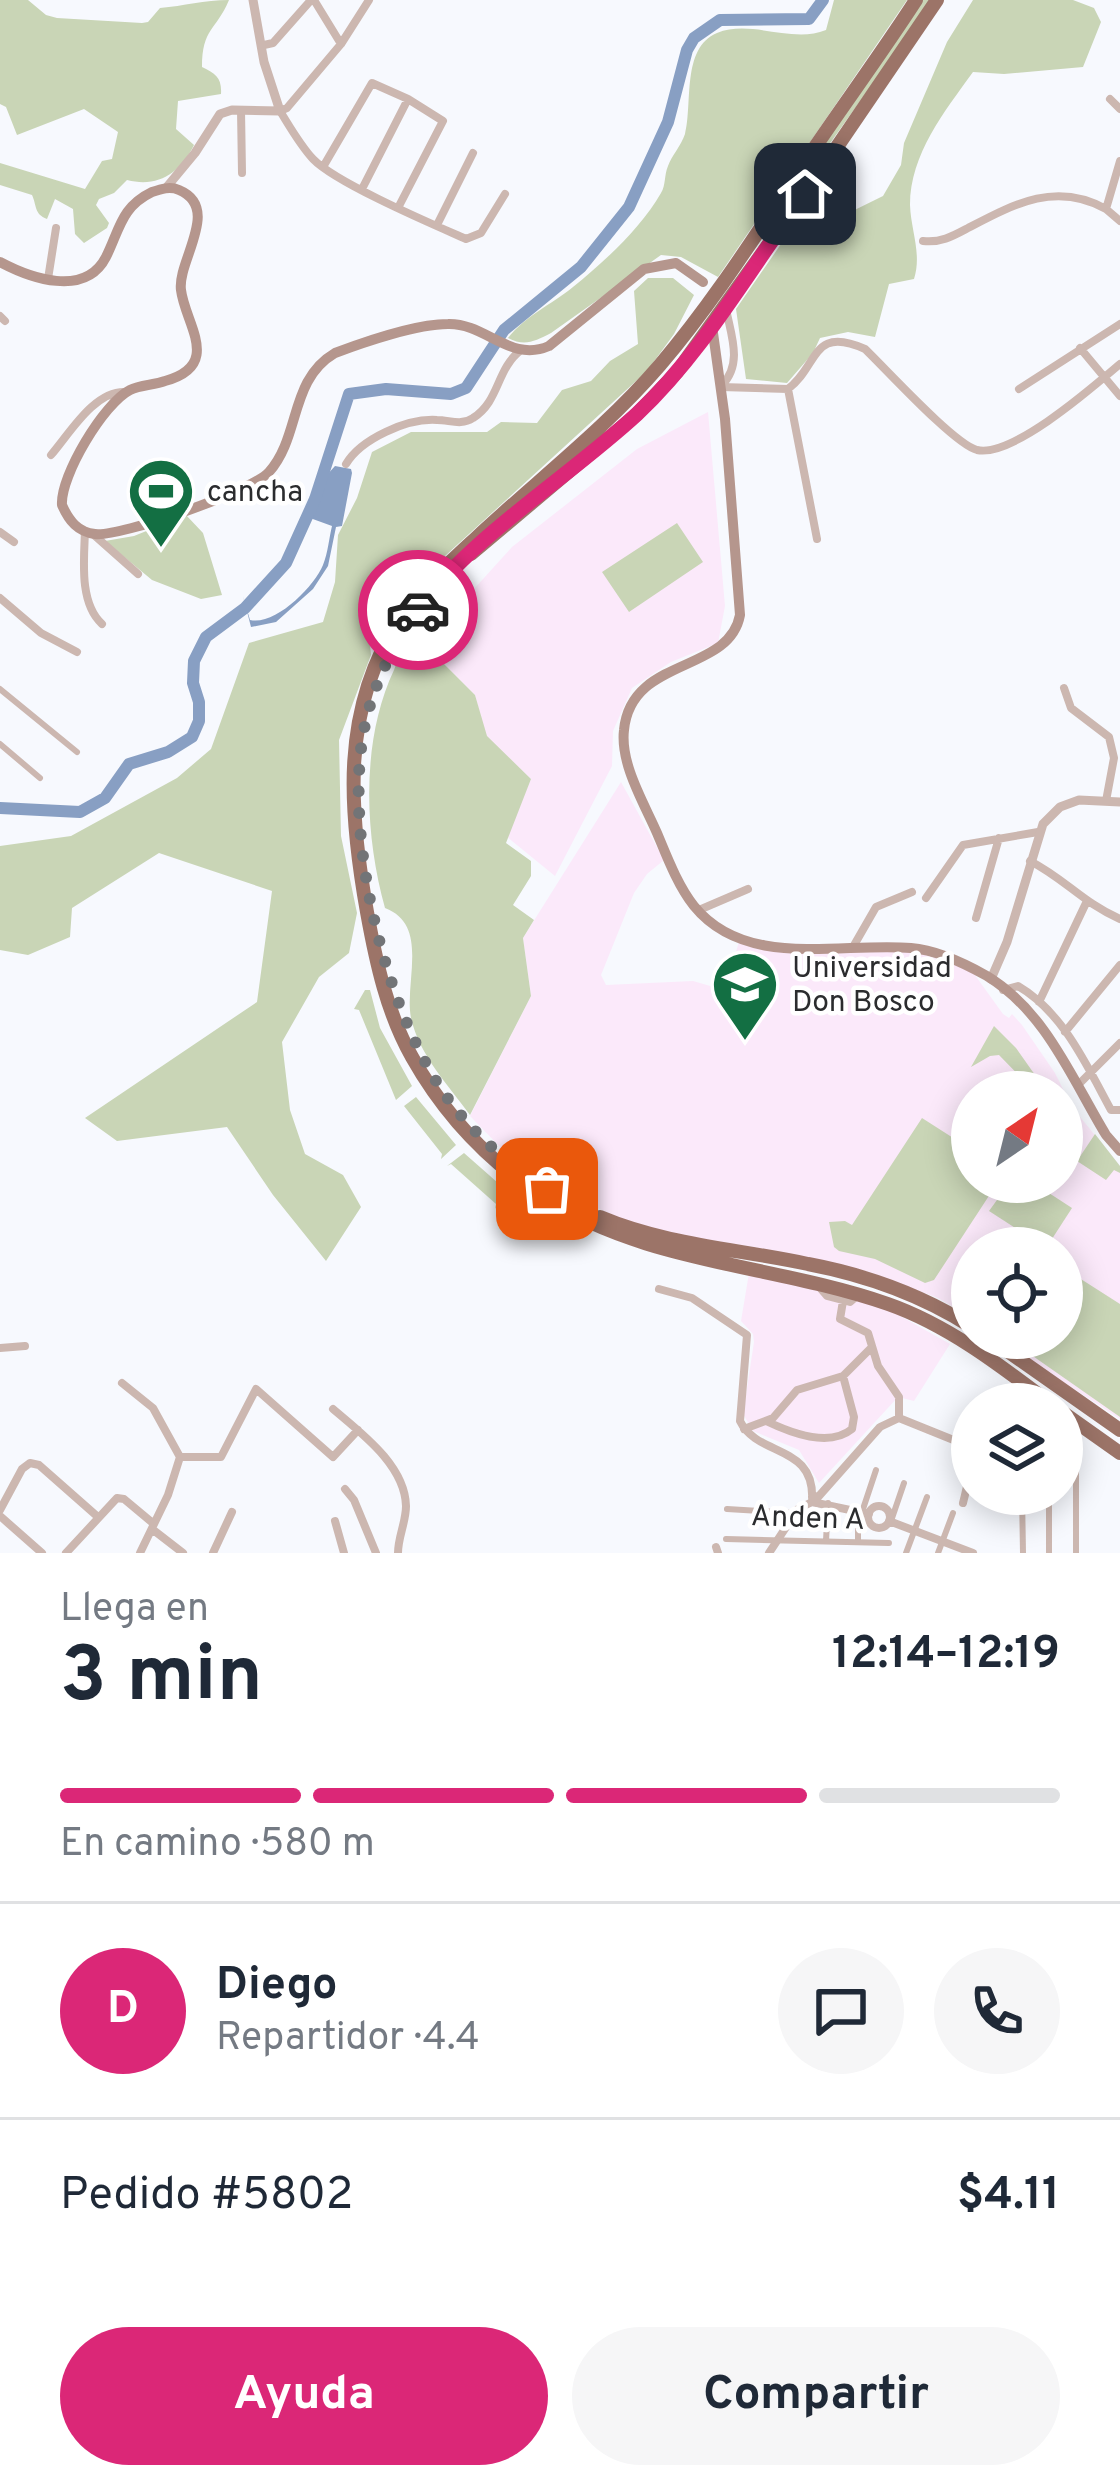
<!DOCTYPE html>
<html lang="es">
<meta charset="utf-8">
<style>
:root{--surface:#fff;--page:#f6f6f7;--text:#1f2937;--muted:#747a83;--line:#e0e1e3;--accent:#db2777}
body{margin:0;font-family:Overpass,sans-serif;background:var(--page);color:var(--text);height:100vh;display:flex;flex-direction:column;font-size:45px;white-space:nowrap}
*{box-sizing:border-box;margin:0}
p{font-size:39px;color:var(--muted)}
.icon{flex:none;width:66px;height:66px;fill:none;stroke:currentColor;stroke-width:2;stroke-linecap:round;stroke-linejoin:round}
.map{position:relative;height:1553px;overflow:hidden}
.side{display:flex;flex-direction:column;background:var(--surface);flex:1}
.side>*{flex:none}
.needle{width:78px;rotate:35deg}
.controls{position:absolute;left:951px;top:1071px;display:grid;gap:24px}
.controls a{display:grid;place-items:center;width:132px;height:132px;border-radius:50%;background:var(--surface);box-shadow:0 6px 30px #0003;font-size:60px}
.pin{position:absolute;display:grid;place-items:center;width:102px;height:102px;color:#fff;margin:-51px;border-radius:24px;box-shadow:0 6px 18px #0006}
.courier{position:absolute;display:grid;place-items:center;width:120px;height:120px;margin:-60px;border:9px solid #db2777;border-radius:50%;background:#fff;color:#222;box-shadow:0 3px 15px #0007}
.summary em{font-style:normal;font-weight:700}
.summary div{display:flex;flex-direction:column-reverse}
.summary{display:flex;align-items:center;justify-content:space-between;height:204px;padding:0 60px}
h1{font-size:78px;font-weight:700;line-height:90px}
.bar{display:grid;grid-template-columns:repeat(4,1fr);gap:18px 12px;align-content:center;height:144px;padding:0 60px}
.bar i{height:15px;border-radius:9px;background:var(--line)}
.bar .current{background:var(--accent)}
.bar p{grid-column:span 4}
.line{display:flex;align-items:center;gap:30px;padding:0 60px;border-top:3px solid var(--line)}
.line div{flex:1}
.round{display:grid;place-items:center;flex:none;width:126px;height:126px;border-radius:63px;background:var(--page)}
.primary-button{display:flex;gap:24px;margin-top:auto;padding:24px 60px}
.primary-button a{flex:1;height:138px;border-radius:72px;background:var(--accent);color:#fff;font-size:48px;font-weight:700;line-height:138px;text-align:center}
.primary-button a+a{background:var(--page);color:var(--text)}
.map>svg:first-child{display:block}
.education{fill:#fbe9fa;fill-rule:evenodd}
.green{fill:#c9d5b6}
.water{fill:#889fc3}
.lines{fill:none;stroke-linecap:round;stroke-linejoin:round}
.river{stroke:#889fc3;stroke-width:12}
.pedestrian{stroke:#ccb7b0;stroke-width:6}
.minor{stroke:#ccb7b0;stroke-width:8}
.tertiary{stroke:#ccb7b0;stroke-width:9}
.secondary{stroke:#b5968d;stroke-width:10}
.trunk{stroke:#9c7468;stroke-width:14}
.done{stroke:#727477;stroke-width:12;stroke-dasharray:0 21.6}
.route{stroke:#db2777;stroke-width:15}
.labels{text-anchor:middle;stroke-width:9;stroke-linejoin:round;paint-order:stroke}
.poi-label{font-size:30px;fill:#2b2c2e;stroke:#fff;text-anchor:start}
.street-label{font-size:30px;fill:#2b2c2e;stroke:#fff}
</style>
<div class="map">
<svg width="1120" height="1553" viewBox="0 0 1120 1553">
<rect width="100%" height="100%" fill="#f7f9fe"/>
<path class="education" d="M708,412L725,606L718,643L671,662L632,688L613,731L612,766L555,876L506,836L531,779L486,736L475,695L424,644L512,547L637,449Z
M621,782L664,860L647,874L634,893L601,975L606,985L693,981L724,990L739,942L914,951L972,971L1003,1014L1009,1018L1012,1014L1022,1025L1055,1073L1072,1107L1120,1166V1419L996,1338H1062V1248H972V1318L938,1298L872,1273L754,1247L659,1232L625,1221L542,1182L503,1150L470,1116L531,996L523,938ZM972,1092H1062V1182H972Z
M749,1273L814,1286L895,1313L950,1344L914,1401L898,1397L819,1483L799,1450L753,1431L743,1414L754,1342L753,1334L741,1321Z"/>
<path class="green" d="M0,0H28L46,15L57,18L142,23L148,22L160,8C184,6 204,0 229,0C216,31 202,28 202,67C216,74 222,78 221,94L178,101L176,129L194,145C180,173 158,188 127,180L114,193L99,199L96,205L109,223L107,228L84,243L75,234L73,209L55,199L47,219C34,214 37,206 32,195L0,185V163L85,189L102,161L112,159L118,132L84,109L17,135L6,107L0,104Z
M834,0H907L718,277L681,257L661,255L551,333C535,341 525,347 508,338C524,317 552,304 573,287C604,262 641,228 661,193C666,185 664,175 668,166C672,155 681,146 685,134C693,104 681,48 717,33C751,19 792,44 826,30Z
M921,0H932L796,191L794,188Z
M973,0H1073L1094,8L1101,22L1083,67L1004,74L973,72C945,111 910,154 910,205C911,231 922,254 914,279L889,284L875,337L848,332L820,338L813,353L787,383L746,379L736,309L788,234L808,233L883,196L901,165L904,143L947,42Z
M648,278H673L694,295L674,334L647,371L410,588L370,644L371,655L339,740L341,836L357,913L349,953L319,977L282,1042L290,1110L305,1154L343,1175L361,1207L326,1261L273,1195L227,1127L117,1141L85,1118L257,1002L272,891L159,853L72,908L70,937L28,955L0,950V846L71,836L177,778L211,749L249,643L323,622L335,582L338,535L357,498L372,452L411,432H487L501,422L537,423L562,390L591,381L610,361L638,344L634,291Z
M186,515L203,533L222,595L201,599L152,580L105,541L134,536Z
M677,523L703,562L629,612L602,572Z
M413,639L424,644L475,695L487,736L531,779L506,843L531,861V876L513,905L534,920L523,938L531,996L470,1115C449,1086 419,1055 411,1018C404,982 430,925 385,908C364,833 361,740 394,670C399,657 402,647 413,639Z
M365,990H370L380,1028L412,1086L396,1100L359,1010L354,1009Z
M994,1026L1016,1048L1047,1092H1035L999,1055L990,1056L971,1067Z
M416,1097L456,1145L441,1159L442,1154L404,1106Z
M922,1118L972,1150V1182H998L934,1280L925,1283L875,1259L839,1251L834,1247L829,1222L845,1221L852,1225Z
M1095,1134L1120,1166V1173L1114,1170L1106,1180L1077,1161Z
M464,1153L506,1190L495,1209L496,1204L451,1164L447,1166Z
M1010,1182H1032L1072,1208L1050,1242L1055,1248H1046L989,1211Z
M1062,1267L1120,1304V1417L1007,1338H1062Z"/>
<path class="water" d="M335,466L351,469L352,473L342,526L336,527L328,566L313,589L276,622L251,627L243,596L250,620C275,626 314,587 323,565C328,553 329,538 332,526L310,518L326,476Z"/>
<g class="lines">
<path class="river" d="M0,808L80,812L105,798L129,764L168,752L192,737L199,721V702L193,683L194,661L206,637L245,608L286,563L315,499L349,394L386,389L451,394L466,388L504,330L581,267L629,207L668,122L687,50L694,38L720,20L809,19L823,0"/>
<path class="pedestrian" d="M0,689L77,752
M0,744L40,778
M1022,1494L1023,1553
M727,1509L795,1513
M858,1511V1542
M862,1512L876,1470
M891,1521L904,1483
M726,1539L889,1543
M826,1541L828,1503
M906,1553L927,1497
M938,1553L953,1513
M1049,1553V1494
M1076,1553V1461"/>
<path class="minor" d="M314,0L341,44
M369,0L341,44L287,108L280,111C290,127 300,145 313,159C336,183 432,224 466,239L481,233L505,194
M264,45L273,43L311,0
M1110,99L1120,109
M241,110L242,173
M1120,161L1106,209L1120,221
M323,167L372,83L408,99L443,121L399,206
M362,189L408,99
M437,225L473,153
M923,241C941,243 953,236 968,228C1014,204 1056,181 1106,209
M48,279L56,228
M0,316L5,321
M1080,348L1120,396
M722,385C743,364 731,335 726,309
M721,387L788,389C819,366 811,325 865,349C886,369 954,444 977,450C1012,458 1093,387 1120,364
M788,389L817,539
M1019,389L1120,324
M51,455C70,433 94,391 125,392
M346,464C361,439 407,418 437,420C450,420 461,426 473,418C500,401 496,369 521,350
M85,531C84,560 79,603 102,624
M0,532L14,542
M94,535L138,574
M0,598L41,633L77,652
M1064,688L1071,708L1109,737L1114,758L1106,801
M1030,861C1065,879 1082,902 1120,919
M926,898L963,845L1038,832
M699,910L748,889
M976,918L999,838
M853,947L876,907L912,892
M1003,990L1018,986C1063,1012 1087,1066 1111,1110H1120
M1039,1002L1086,903
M1065,1032L1120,965
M1078,1085L1120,1043
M659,1289L692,1298L747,1335L740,1421C758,1458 816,1443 812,1502
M821,1289L827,1296L850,1302L858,1295
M843,1301L840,1319L868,1333L878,1366L899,1397V1418
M0,1348L25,1346
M122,1383L153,1408L180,1457L168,1495L140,1553
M333,1409C361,1433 405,1465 406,1506C406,1522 398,1537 398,1553
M766,1421C791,1433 829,1448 852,1429L854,1417L843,1376
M744,1429L773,1418L797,1390L843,1376L872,1347
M180,1457H221L256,1389L333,1457L358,1430
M345,1489L354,1500L376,1553
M812,1497L819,1496L880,1427L899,1418L956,1441C976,1461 969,1478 963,1503
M812,1502L869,1514
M868 1517a11 11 0 1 1 22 0a11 11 0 1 1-22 0Z
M0,1510L22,1469L30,1463L39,1465L98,1517
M0,1516L42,1553
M335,1521L344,1553
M889,1521L973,1553
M152,1529L183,1553
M716,1547L718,1553
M66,1553L117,1498L124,1499L154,1524
M213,1553L232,1512
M769,1553L798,1509L812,1502"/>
<path class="tertiary" d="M166,188L195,153L220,114L232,110L280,111L264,62L253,0
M991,979L1007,942L1043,824L1060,807L1079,800L1120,802"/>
<path class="secondary" d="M0,262C30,278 85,298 106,257C120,229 121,207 152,192C161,189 170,186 179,190C222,208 177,261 181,290C185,324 223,365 165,381C154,385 140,385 130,390C104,403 60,476 62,505C69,521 78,532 95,534C121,537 252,491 269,472C301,436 289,380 335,353C364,342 417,324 448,324C486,323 510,363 549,346L644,269L676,263L703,282
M713,333L725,419L740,615C729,674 631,656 624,730C620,764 644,803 657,833C667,857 678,886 694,906C746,970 840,942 911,948C937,950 964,963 987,976C1046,1012 1072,1079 1106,1135L1120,1151"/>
<path class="trunk" d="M916,0C883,51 847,100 813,150C764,222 717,298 660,365C606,428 537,481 476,538C449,563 421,588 400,619C340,709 349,811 367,912C376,962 387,1013 412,1057C444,1114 487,1160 542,1196C646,1264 773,1264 888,1304C948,1325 1001,1366 1051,1404
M471,554L636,415L677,372L809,188L937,0
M600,1217C666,1245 738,1249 808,1264C866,1275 922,1295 972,1327
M989,1338L1120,1430
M1062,1412L1120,1453"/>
</g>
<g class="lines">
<path class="done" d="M418,610C391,647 371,690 363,735C345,840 385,1010 446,1096C473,1134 508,1164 547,1189"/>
<path class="route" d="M418,610C472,536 569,477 637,414C704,351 750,268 805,194"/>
</g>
<defs>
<symbol id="stadium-pin" viewBox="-11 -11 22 30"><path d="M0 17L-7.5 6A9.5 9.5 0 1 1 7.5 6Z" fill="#136f43" stroke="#fff"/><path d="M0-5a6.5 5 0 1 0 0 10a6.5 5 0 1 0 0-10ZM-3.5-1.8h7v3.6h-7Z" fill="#fff"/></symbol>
<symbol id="university-pin" viewBox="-11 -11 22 30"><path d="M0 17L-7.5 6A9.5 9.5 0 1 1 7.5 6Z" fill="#136f43" stroke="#fff"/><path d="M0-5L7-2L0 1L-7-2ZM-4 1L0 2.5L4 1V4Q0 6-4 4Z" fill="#fff"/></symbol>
</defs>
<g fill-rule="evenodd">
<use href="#stadium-pin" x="123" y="453" width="76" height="104"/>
<use href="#university-pin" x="707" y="946" width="76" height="104"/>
</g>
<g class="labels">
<g class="poi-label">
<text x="207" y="501">cancha</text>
<text x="792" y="977">Universidad<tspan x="792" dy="34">Don Bosco</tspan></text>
</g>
<g class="street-label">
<text transform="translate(808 1517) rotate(2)" y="10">Anden A</text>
</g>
</g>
</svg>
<div class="controls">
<a><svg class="needle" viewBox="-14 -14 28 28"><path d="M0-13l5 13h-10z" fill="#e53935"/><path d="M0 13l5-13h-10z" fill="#747a83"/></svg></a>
<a><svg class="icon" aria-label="locate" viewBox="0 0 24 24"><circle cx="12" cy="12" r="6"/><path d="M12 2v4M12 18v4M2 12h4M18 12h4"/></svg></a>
<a><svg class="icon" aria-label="layers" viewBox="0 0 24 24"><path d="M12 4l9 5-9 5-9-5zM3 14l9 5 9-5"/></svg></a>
</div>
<div class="pin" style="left:547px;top:1189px;background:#ea580c"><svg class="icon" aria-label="bag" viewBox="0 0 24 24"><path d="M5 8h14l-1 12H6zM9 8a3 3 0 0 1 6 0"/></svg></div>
<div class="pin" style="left:805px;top:194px;background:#1f2937"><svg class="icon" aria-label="home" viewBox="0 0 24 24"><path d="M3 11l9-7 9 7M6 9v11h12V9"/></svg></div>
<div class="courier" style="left:418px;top:610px"><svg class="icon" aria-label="car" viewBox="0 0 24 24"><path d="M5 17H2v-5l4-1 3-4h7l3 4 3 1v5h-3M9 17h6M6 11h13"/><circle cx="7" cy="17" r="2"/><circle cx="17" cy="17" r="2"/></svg></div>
</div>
<section class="side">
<div class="summary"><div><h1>3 min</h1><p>Llega en</p></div><em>12:14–12:19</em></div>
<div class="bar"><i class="current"></i><i class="current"></i><i class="current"></i><i></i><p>En camino · 580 m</p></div>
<div class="line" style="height:216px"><b class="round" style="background:var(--accent);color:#fff">D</b><div><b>Diego</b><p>Repartidor · 4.4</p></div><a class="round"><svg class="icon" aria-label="chat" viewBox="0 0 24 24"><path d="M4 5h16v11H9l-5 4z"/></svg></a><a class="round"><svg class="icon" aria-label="phone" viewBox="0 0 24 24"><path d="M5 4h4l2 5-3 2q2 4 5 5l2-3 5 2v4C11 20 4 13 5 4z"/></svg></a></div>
<div class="line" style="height:156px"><div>Pedido #5802</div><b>$4.11</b></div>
<div class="primary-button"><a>Ayuda</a><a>Compartir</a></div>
</section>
